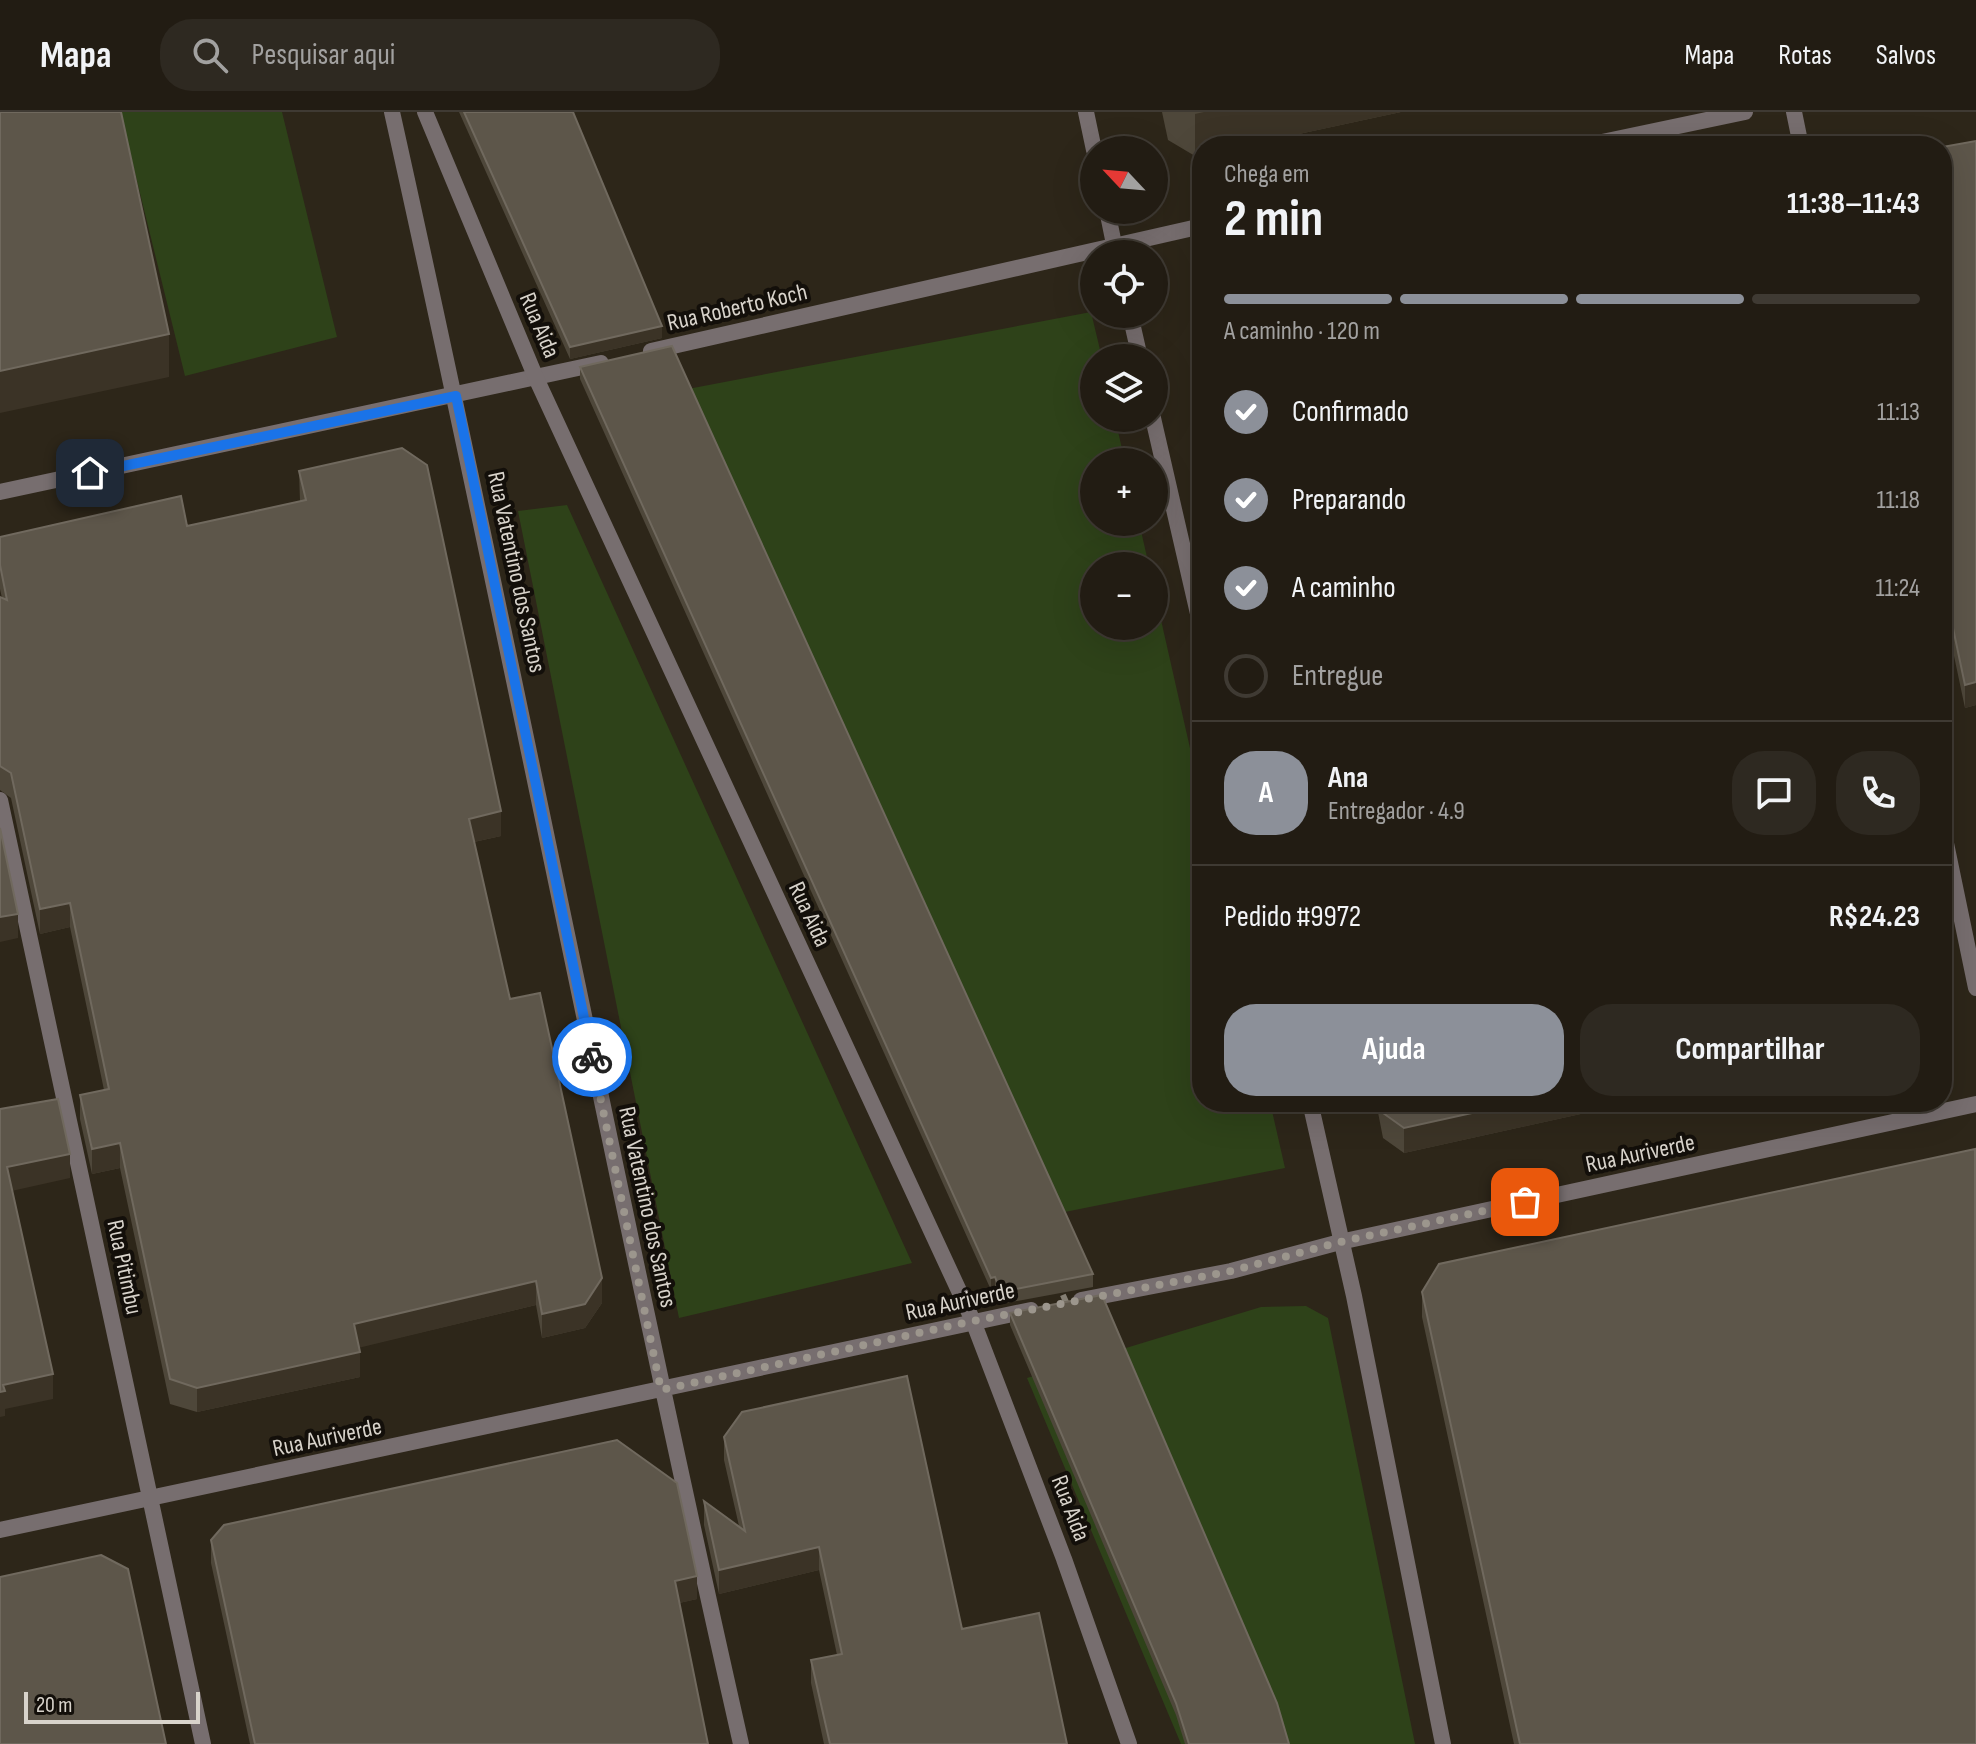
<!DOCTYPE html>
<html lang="pt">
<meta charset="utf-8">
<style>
:root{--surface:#221c13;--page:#2e2921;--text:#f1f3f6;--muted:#a2a1a0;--line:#3f3a33;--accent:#8c9099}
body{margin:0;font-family:"Sofia Sans Condensed",sans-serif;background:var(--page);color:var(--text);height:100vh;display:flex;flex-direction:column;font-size:30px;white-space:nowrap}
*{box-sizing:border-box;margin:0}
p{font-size:26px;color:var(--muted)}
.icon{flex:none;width:44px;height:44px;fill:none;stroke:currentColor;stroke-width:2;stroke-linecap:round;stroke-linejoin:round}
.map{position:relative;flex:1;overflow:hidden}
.sheet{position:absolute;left:1192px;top:24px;width:760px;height:976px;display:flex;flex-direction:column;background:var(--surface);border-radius:32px;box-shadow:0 8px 32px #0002,0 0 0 2px var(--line)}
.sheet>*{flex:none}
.needle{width:52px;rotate:296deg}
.tools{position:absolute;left:1080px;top:24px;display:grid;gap:16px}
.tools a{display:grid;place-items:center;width:88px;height:88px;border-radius:50%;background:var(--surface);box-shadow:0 8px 32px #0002,0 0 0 2px var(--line);font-size:40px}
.scale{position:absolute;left:24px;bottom:20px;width:176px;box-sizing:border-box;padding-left:8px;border:4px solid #d8d3cb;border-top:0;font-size:22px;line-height:28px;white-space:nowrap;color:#d8d3cb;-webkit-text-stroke:6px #130f0a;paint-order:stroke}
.pin{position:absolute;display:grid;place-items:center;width:68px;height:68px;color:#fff;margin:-34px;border-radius:16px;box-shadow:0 4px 12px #0006}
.courier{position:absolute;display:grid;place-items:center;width:80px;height:80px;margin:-40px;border:6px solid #1a73e8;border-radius:50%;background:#fff;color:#222;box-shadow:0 2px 10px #0007}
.summary em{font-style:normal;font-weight:700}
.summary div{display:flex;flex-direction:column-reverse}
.summary{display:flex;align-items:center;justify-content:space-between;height:136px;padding:0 32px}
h1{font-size:52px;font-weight:700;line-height:60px}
.bar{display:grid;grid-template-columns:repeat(4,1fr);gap:12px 8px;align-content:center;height:96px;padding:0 32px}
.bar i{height:10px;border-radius:6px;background:var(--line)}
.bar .on{background:var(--accent)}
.bar p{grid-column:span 4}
.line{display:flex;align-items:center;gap:20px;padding:0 32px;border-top:2px solid var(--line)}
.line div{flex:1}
.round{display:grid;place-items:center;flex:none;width:84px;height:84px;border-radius:32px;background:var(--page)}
ol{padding:0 32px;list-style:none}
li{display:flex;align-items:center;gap:24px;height:88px}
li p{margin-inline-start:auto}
li .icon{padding:8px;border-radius:50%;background:var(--accent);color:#fff;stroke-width:4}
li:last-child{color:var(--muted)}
li i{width:44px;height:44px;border:4px solid var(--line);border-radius:50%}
.button{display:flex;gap:16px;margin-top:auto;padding:16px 32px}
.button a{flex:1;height:92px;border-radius:32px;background:var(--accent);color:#fff;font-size:32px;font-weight:700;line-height:92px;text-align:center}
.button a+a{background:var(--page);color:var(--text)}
header{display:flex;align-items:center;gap:48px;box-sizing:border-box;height:112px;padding:0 40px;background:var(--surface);border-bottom:2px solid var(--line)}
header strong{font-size:38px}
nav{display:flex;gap:44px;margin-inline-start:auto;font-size:28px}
.search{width:560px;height:72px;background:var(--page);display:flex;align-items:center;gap:20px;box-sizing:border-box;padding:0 28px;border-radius:32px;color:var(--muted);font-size:30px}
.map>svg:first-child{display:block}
.green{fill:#2e4219}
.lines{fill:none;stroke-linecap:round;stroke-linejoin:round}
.minor{stroke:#776e6f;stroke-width:16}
.tertiary{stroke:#776e6f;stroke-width:16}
.rail{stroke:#847e73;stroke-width:6;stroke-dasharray:16 8;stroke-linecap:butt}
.wall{fill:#4e473a}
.shaded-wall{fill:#3b3326}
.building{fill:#5d564a;stroke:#70695e;stroke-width:2}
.done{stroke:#9c968d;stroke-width:8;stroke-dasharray:0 14.4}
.route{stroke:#1a73e8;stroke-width:10}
.labels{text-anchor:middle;stroke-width:8;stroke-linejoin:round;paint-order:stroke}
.street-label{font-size:24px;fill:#d8d3cb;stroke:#130f0a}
</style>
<header>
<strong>Mapa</strong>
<div class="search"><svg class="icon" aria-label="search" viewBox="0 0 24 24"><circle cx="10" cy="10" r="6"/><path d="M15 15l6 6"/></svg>Pesquisar aqui</div>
<nav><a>Mapa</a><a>Rotas</a><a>Salvos</a></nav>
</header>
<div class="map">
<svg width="1976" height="1632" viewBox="0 0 1976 1632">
<rect width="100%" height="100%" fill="#2d2619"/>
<path class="green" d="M120,0H282L337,225L185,264Z
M1091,200L1102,246H1094V306H1115L1125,350H1094V410H1139L1149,454H1094V514H1154V477L1202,689V990H1270L1285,1056L990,1115L630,288Z
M567,393L912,1151L679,1206L518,399Z
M1306,1194L1328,1206L1415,1632H1181L1027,1266L1261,1195Z"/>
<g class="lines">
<path class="minor" d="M392,0C513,543 618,1089 741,1632
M1794,0L1801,34
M1583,34L1745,0
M651,239L1202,114
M0,380L601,251
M0,688L203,1632
M1942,712L1976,876
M1081,1188L1231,1159L1340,1130L1976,992
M0,1418L1031,1198"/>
<path class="tertiary" d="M425,0L536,266L973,1209L1064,1447L1129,1632
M1086,0L1094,38
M1107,98L1116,142
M1130,202L1140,246
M1153,306L1202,519
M1310,990L1354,1184L1443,1632"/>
<path class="rail" d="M1053,1161L1076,1212"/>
</g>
<path class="wall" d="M459,0H573L662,226L570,247Z
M1162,0H1401L1243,34H1202V43L1195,44L1168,28Z
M1976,29V593L1965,596L1942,487V35Z
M580,255L1093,1162V1175L1001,1192L995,1177L991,1178L580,267Z
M299,359L501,724L474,730L510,887L602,1191L585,1216L542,1226L536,1193L359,1235L360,1265L197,1300L170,1292L120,1056L92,1062L80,1007V983L104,978L70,815L40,822L11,686L0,678V485L2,486L0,477V425L187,414L300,389Z
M1376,990H1635L1404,1041L1383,1026Z
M1422,1180L1976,1632H1514L1422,1205Z
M1010,1201L1289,1632H1185L1176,1603L1010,1213Z
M724,1325L962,1517L1067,1632H824L811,1571V1548L837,1543L819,1458L719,1482L704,1413V1389L739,1414L724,1348Z
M211,1428L697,1487L679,1491L708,1632H250L211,1451Z"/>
<path class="shaded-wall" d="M1204,0H1401L1243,34H1202V43L1195,44V2Z
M662,214V226L570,247V235Z
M169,222V265L0,301V259Z
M1976,570V593L1965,596V573Z
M501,699V724L469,731V707Z
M70,791V815L40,822V797Z
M18,802V826L0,830V805Z
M1522,990H1635L1404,1041V1016Z
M120,1031V1056L92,1062V1037Z
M70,1042V1066L7,1080V1055Z
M995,1165V1177L991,1178V1166Z
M602,1166V1191L585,1216L542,1226V1202Z
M536,1169V1193L354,1237V1212Z
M360,1240V1265L197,1300V1276Z
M53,1262V1287L5,1297V1304L0,1305V1280L3,1273Z
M819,1435V1458L719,1482V1458Z
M697,1464V1487L675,1492V1469Z"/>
<path class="building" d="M0,0H121L169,222L0,259Z
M464,0H573L662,214L570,235Z
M1976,29V570L1965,573L1942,464V35Z
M672,234L1093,1162L1001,1180L995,1165L991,1166L580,255Z
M402,336L427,353L501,699L469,707L510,887L540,881L602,1166L585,1192L542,1202L536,1169L354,1212L360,1240L197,1276L170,1267L120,1031L92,1037L80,983L109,977L70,791L40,797L11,661L0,654V485L7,488L0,453V425L181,384L187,414L306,388L299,359Z
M0,716L18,802L0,805Z
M58,987L70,1042L7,1055L53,1262L3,1273L5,1279L0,1280V997Z
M1381,990H1522L1404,1016L1383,1001Z
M1975,1037L1976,1632H1520L1422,1180L1439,1152Z
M1102,1183L1277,1591L1289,1632H1189L1176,1591L1010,1201Z
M907,1264L962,1517L1039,1501L1067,1632H830L811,1548L842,1542L819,1435L719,1458L704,1389L745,1419L724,1325L742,1300Z
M617,1328L677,1371L697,1464L675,1469L708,1632H255L211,1428L224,1413Z
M101,1443L128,1457L166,1632H0V1465Z"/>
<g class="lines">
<path class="done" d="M592,945L661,1278L973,1209L1231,1159L1340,1130L1525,1090"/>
<path class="route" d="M90,361L456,284L592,945"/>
</g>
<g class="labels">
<g class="street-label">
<text transform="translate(737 195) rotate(-13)" y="8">Rua Roberto Koch</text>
<text transform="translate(540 213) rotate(67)" y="8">Rua Aida</text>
<text transform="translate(517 460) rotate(78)" y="8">Rua Vatentino dos Santos</text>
<text transform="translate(810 802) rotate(65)" y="8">Rua Aida</text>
<text transform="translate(1640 1041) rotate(-12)" y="8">Rua Auriverde</text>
<text transform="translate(648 1095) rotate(78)" y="8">Rua Vatentino dos Santos</text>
<text transform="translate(125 1155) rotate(78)" y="8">Rua Pitimbu</text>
<text transform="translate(960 1189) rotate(-12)" y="8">Rua Auriverde</text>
<text transform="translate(327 1325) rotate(-12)" y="8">Rua Auriverde</text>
<text transform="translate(1071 1396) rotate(69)" y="8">Rua Aida</text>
</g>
</g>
</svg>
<div class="tools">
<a><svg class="needle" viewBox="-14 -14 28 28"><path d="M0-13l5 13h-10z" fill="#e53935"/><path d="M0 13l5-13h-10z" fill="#a2a1a0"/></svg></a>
<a><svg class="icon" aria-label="locate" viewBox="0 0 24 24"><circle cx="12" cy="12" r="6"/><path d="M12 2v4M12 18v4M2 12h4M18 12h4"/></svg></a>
<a><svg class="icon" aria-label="layers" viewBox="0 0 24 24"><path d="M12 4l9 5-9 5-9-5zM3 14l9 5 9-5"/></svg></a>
<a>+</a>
<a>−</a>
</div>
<div class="scale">20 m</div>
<div class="pin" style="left:1525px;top:1090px;background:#ea580c"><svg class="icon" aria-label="bag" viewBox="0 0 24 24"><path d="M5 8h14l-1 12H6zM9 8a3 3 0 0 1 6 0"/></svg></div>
<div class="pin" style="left:90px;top:361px;background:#1f2937"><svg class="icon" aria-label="home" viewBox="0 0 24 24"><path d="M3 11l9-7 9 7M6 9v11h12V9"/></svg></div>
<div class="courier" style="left:592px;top:945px"><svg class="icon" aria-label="bike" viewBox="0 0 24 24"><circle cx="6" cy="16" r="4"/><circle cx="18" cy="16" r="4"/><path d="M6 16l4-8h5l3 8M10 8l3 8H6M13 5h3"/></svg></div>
<section class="sheet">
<div class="summary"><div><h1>2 min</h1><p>Chega em</p></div><em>11:38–11:43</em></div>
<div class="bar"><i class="on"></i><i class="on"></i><i class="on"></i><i></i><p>A caminho · 120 m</p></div>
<ol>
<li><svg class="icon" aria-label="check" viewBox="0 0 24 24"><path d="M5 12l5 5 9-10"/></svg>Confirmado<p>11:13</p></li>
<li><svg class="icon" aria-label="check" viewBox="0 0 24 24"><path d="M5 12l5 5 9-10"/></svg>Preparando<p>11:18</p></li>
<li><svg class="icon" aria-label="check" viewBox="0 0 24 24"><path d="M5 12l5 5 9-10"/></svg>A caminho<p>11:24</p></li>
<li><i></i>Entregue</li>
</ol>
<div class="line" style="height:144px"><b class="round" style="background:var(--accent);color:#fff">A</b><div><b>Ana</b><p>Entregador · 4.9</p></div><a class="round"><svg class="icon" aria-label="chat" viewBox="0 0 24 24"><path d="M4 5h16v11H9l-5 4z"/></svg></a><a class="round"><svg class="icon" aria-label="phone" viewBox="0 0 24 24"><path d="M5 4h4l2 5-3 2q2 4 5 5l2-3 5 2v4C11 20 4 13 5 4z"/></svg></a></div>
<div class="line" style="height:104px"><div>Pedido #9972</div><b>R$24.23</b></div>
<div class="button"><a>Ajuda</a><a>Compartilhar</a></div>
</section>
</div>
